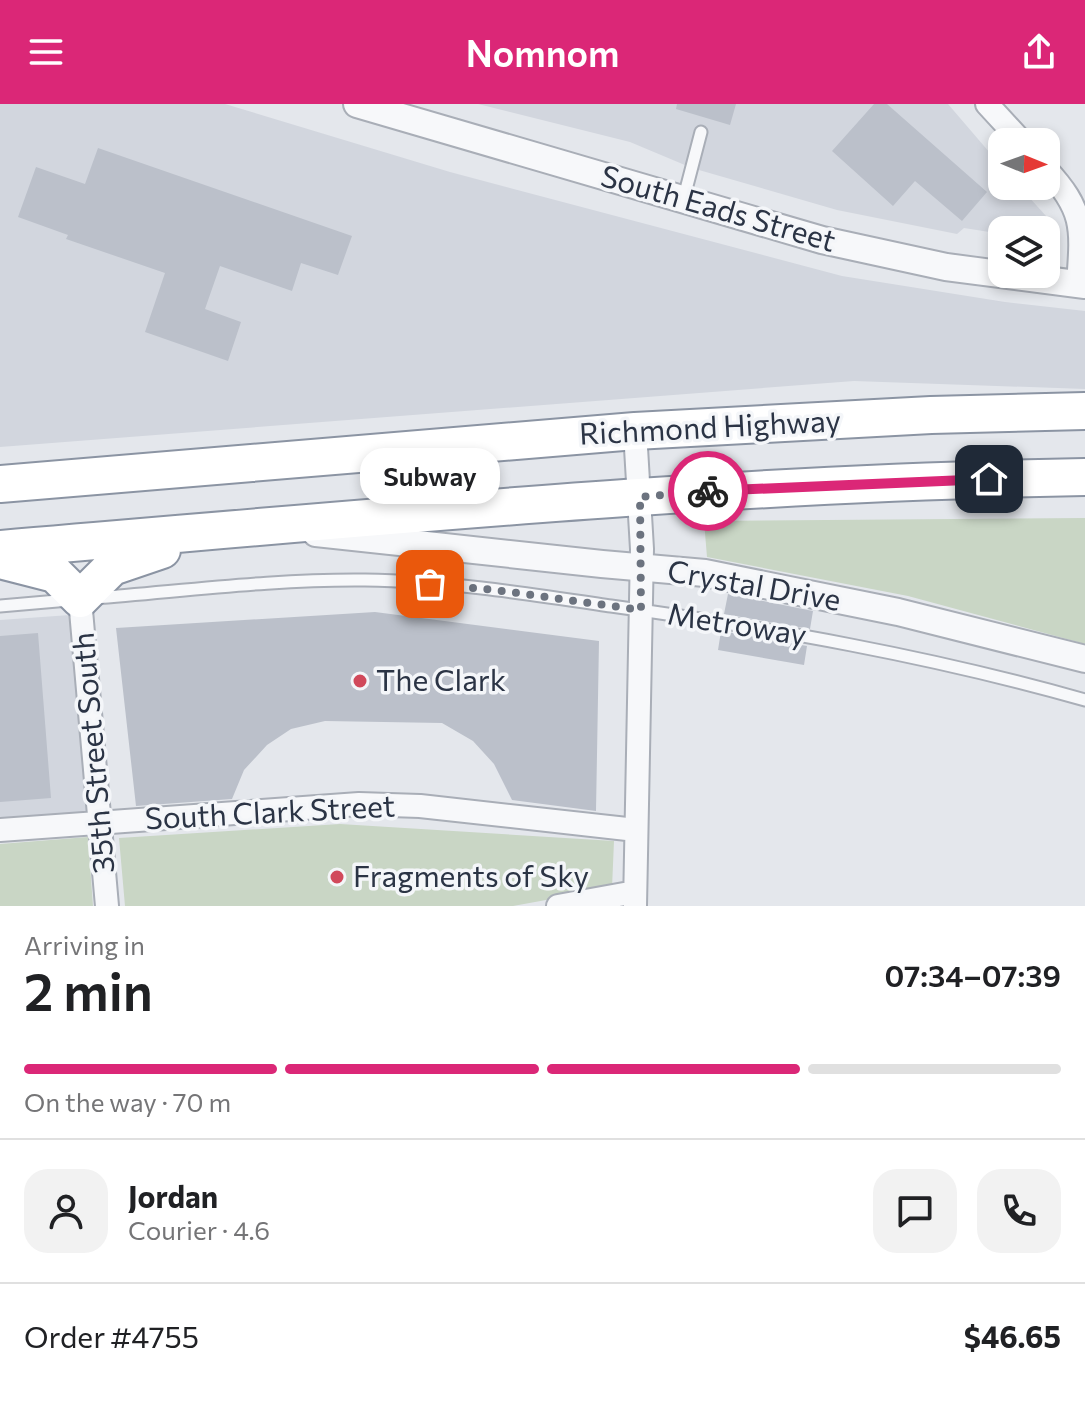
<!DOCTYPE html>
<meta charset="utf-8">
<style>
:root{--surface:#fff;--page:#f2f2f2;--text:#202124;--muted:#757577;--line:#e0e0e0;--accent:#db2777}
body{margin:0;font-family:Commissioner,sans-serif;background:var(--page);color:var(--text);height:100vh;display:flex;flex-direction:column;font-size:30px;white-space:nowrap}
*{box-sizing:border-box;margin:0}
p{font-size:26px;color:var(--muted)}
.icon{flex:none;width:44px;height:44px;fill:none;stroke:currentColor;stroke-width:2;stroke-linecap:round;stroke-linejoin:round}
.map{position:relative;height:802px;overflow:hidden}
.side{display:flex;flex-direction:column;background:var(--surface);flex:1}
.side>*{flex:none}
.needle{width:52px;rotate:91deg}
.buttons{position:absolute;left:988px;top:24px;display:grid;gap:16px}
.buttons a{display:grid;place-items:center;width:72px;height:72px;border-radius:16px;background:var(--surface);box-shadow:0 4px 12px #0003;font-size:40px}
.pin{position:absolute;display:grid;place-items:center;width:68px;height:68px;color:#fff;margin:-34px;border-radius:16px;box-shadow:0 4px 12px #0006}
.courier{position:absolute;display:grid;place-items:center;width:80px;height:80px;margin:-40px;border:6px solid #db2777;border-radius:50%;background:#fff;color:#222;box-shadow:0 2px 10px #0007}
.bubble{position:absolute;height:56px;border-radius:24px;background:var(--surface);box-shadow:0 4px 12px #0003;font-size:26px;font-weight:600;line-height:56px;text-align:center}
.summary em{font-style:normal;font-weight:600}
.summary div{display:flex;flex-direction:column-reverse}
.summary{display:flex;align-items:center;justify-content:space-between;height:136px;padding:0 24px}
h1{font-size:52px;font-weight:600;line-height:60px}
.bar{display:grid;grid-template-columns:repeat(4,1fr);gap:12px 8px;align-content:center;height:96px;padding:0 24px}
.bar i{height:10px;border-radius:6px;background:var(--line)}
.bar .active{background:var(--accent)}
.bar p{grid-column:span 4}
.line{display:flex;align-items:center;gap:20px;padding:0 24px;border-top:2px solid var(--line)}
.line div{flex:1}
.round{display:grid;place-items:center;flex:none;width:84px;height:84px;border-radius:24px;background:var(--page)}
header{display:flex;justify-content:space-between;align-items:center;height:104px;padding:0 24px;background:var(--accent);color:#fff;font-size:36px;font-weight:600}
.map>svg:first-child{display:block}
.built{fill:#d2d6de}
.green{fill:#c9d6c5}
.building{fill:#bbc0ca}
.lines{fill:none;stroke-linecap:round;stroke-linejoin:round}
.service-casing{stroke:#a9aeb7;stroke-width:15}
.minor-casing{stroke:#a9aeb7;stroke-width:26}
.tertiary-casing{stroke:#a9aeb7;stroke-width:30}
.trunk-casing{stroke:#8b94a3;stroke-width:40}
.service{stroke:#f7f8fa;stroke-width:11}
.minor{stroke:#f7f8fa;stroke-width:22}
.tertiary{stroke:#f7f8fa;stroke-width:26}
.trunk{stroke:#fff;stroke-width:36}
.done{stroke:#6c737f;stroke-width:8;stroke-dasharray:0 14.4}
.route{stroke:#db2777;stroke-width:10}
.poi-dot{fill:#d1495b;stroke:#f4f6f9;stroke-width:3}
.labels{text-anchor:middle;stroke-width:7;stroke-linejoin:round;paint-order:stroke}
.street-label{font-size:30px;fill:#2b3445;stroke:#f4f6f9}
.poi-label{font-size:30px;fill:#2b3445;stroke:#f4f6f9;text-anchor:start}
</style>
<header><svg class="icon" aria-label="menu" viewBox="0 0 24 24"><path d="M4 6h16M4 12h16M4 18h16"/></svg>Nomnom<svg class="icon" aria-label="share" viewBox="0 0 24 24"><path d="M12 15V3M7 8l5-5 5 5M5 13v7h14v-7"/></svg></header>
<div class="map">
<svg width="1085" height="802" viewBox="0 0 1085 802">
<rect width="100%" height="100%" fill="#e4e7ec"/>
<path class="built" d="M0,0H225L450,68L842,172L1005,198L1085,207V285L854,277L0,343Z
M478,0H948L1002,63V82H1019L1046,112L1044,126H1002V130L964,124L957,130L837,106L692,64L630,38Z
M70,511L88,710L0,718V516Z"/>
<path class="green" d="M1085,414V540L908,492L707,453L704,417Z
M340,720L614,737L612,784L513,802H125L119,734Z
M88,733L93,802H0V740Z"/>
<path class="building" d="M677,0H736L730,21L676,5Z
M874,0H887L987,88L962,117L915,77L893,102L832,47Z
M98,44L352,132L338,171L301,159L292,187L220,162L205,205L241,218L228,257L145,228L165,169L66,135L68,131L18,113L36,63L85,80Z
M728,490L813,507L810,525L724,510Z
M375,508L599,537L596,707L512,696L494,660L473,637L442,619L325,617L291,625L267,641L244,666L232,695L136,702L116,524Z
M721,527L807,542L804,561L718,546Z
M38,529L51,694L0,698V532Z"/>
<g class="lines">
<defs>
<path id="service" d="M683,97L701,28
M94,494C184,487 275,475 365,476C447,477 530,490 611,502C771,524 930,552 1085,596
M0,502L69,496"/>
<path id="minor" d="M987,0L1022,38
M1046,65C1085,107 1082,125 1078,180
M80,495L107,802
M0,726L359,700L420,702L636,726
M558,802L635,788
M635,802L642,445L635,327"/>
<path id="tertiary" d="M357,0L822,136L946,163L1085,181
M316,429L602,460L705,469L898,508L1085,555"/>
<path id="trunk" d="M0,380L635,327L931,311L1085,307
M0,445C361,415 722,379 1085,373
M0,456L55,470L80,495L112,463L162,446"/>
</defs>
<use href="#service" class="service-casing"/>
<use href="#minor" class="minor-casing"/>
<use href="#tertiary" class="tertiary-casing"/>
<use href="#trunk" class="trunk-casing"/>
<use href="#service" class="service"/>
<use href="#minor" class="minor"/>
<use href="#tertiary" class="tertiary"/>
<use href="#trunk" class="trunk"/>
</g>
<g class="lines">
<path class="done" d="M430,480L495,486L641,506L640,393L708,387"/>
<path class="route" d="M708,387L989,375"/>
</g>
<g class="poi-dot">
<circle cx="360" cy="577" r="8"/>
<circle cx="337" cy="773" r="8"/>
</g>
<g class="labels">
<g class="street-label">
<text transform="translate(718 105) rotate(16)" y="10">South Eads Street</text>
<text transform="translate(710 324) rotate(-3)" y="10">Richmond Highway</text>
<text transform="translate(754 482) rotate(10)" y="10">Crystal Drive</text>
<text transform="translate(737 521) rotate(9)" y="10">Metroway</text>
<text transform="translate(94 649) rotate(-95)" y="10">35th Street South</text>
<text transform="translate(270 709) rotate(-3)" y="10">South Clark Street</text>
</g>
<g class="poi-label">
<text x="376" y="587">The Clark</text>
<text x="353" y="783">Fragments of Sky</text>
</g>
</g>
</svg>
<div class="buttons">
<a><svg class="needle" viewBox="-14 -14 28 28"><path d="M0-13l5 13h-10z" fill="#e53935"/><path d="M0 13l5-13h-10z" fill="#757577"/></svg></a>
<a><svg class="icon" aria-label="layers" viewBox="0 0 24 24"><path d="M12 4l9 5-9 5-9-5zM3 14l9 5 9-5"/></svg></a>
</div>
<div class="pin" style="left:430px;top:480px;background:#ea580c"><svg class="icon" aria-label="bag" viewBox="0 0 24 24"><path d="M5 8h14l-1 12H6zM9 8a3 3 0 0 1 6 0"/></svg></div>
<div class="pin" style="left:989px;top:375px;background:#1f2937"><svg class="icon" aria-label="home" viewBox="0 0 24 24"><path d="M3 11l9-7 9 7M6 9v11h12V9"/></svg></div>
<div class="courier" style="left:708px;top:387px"><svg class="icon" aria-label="bike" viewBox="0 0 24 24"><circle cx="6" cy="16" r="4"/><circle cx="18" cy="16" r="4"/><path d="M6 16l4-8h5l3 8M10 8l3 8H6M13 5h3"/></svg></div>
<div class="bubble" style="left:360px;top:344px;width:140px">Subway</div>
</div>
<section class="side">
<div class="summary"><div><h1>2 min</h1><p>Arriving in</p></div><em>07:34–07:39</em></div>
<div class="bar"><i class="active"></i><i class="active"></i><i class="active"></i><i></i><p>On the way · 70 m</p></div>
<div class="line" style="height:144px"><a class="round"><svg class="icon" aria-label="person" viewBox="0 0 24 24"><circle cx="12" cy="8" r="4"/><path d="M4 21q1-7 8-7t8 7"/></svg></a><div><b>Jordan</b><p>Courier · 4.6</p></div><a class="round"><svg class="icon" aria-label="chat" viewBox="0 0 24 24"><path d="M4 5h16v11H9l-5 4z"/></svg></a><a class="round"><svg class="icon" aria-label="phone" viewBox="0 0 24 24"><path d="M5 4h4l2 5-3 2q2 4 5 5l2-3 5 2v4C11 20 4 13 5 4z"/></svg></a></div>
<div class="line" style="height:104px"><div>Order #4755</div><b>$46.65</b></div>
</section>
